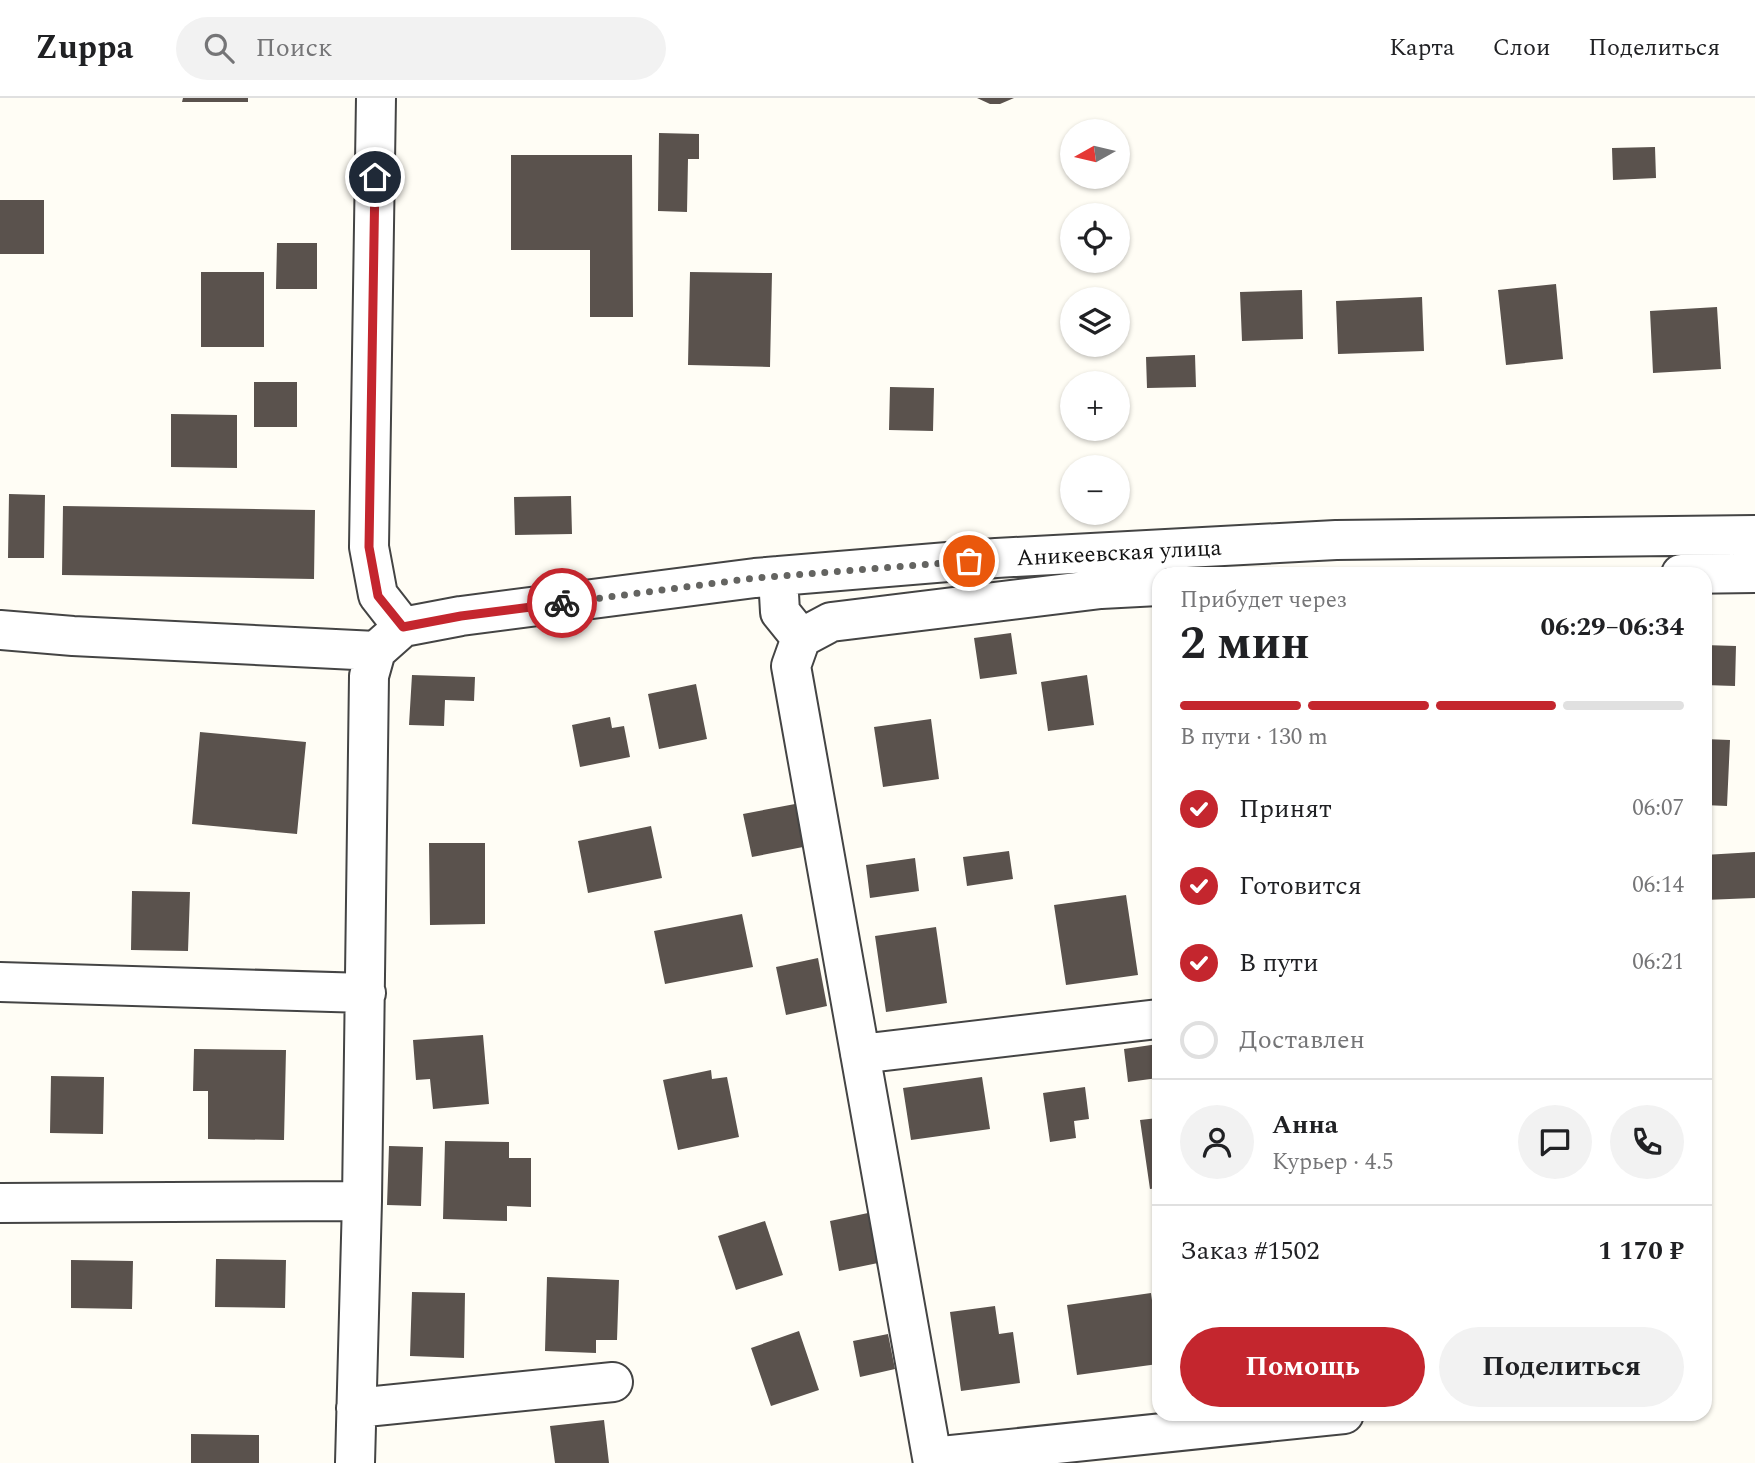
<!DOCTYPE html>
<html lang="ru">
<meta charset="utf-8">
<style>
:root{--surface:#fff;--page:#f2f2f2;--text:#202124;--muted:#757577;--line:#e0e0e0;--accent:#c4262e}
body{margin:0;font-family:Spectral,serif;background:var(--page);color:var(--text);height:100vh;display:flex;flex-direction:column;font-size:26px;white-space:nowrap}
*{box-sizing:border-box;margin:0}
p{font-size:23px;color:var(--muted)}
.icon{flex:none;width:38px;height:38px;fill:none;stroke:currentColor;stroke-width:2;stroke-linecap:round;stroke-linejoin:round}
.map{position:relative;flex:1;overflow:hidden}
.side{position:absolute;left:1152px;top:469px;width:560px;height:854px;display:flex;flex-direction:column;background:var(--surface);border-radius:21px;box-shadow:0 2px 5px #0004}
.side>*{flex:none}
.needle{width:46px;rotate:262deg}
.fabs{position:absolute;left:1060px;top:21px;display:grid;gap:14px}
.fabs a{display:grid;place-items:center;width:70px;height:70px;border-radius:50%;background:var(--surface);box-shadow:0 2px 5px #0004;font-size:35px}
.pin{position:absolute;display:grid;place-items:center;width:60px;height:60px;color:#fff;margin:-30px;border:4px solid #fff;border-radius:50%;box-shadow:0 2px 7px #0007}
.courier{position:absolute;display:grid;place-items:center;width:70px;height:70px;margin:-35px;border:5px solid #c4262e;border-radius:50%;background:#fff;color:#222;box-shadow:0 2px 9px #0007}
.summary em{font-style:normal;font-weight:700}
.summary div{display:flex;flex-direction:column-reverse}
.summary{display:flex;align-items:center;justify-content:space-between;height:119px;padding:0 28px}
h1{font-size:46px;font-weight:700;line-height:52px}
.bar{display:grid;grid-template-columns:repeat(4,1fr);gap:10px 7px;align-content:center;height:84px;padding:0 28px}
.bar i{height:9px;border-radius:5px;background:var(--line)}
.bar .current{background:var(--accent)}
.bar p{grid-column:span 4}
.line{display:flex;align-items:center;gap:18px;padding:0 28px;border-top:2px solid var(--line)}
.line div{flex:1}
.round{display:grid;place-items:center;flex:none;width:74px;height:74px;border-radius:37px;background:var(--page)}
ol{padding:0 28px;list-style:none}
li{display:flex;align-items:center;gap:21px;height:77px}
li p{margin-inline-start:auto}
li .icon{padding:7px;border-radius:50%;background:var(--accent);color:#fff;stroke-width:4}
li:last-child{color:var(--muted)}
li i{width:38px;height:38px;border:4px solid var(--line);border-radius:50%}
.action{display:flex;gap:14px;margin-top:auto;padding:14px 28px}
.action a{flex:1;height:80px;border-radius:42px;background:var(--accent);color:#fff;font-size:28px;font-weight:700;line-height:80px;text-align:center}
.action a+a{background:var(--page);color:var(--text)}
header{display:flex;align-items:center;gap:42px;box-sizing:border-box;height:98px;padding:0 35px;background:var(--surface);border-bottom:2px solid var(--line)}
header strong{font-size:33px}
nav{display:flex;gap:38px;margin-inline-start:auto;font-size:24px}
.search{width:490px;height:63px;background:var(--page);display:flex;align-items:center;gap:18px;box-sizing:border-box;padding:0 24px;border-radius:38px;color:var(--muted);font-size:26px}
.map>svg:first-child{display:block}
.building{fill:#5a524d}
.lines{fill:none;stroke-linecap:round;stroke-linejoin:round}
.minor-casing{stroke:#444;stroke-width:42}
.minor{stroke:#fff;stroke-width:38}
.done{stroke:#646461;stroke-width:7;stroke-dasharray:0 12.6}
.route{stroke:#c4262e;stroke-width:9}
.labels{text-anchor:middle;stroke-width:7;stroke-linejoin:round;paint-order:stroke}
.street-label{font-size:23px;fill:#111;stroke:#fff}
</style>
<header>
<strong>Zuppa</strong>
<div class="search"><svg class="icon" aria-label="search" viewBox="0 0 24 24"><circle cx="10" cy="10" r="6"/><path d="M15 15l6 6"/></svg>Поиск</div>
<nav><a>Карта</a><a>Слои</a><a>Поделиться</a></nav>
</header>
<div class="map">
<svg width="1755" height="1365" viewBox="0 0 1755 1365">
<rect width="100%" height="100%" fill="#fffdf5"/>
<path class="building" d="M183,0H248V4H182Z
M977,0H1014L1000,6H990Z
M659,35L699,36V61H688L687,114L658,113Z
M1655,49L1656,80L1613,82L1612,50Z
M511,57H632L633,219H590V152H511Z
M0,102H44V156H0Z
M277,145H317V191H276Z
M201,174H264V249H201Z
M690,174L772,175L770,269L688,267Z
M1556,186L1563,261L1506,267L1498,192Z
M1302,192L1303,241L1242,243L1240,194Z
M1422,199L1424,253L1338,256L1336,203Z
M1717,209L1721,271L1653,275L1650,213Z
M1195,257L1196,289L1147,290L1146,259Z
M254,284H297V329H254Z
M890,289L934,290L933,333L889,332Z
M171,316L237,317V370L171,369Z
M9,396L45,397L44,460H8Z
M571,398L572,436L515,437L514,399Z
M63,408L315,412L314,481L62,477Z
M1011,535L1017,576L980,581L974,540Z
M1704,547L1736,548L1735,588L1704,587Z
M412,577L475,579L474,603L445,602L444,628L409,627Z
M1087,577L1094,627L1048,633L1041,584Z
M696,586L707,641L659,651L648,596Z
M610,619L612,630L624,628L630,659L580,669L572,627Z
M931,621L939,681L883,689L874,629Z
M200,634L306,644L297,736L192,726Z
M1704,641L1730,642L1727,708L1704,707Z
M795,706L803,749L752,759L743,716Z
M651,728L662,780L588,795L578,743Z
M429,745H485V826L430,827Z
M1009,753L1013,781L967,788L963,759Z
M1755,754V800L1704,802V757Z
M915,760L919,793L870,800L866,767Z
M132,793L190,794L188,853L131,852Z
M1126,797L1138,877L1066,887L1054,807Z
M742,816L753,869L665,886L654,833Z
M936,829L947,905L886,914L875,838Z
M818,860L827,908L786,917L776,869Z
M483,937L489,1006L433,1011L430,981L416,982L413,942Z
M1158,946V980L1128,984L1124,951Z
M194,951L286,952L284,1042L208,1041V993H193Z
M711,972L712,981L727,979L739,1039L678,1052L663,982Z
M51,978L104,979L103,1036L50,1035Z
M982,979L990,1031L911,1042L903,990Z
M1085,989L1089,1021L1074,1023L1076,1040L1050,1044L1043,995Z
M1158,1020V1090L1150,1091L1140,1022Z
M445,1043L509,1044V1060H531V1109L507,1108V1123L443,1121Z
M389,1048L423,1049L421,1108L387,1107Z
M868,1115L878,1165L839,1173L830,1123Z
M765,1123L783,1177L736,1192L718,1138Z
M216,1161L286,1162L285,1210L215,1209Z
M71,1162L133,1163L132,1211L71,1210Z
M547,1179L619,1182L617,1242H596V1255L545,1253Z
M412,1194L465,1195L464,1260L410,1258Z
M1151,1195L1158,1246V1266L1077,1277L1067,1207Z
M995,1208L999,1236L1013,1234L1020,1285L961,1293L950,1214Z
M799,1233L819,1292L771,1308L751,1250Z
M888,1236L895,1271L860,1279L853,1243Z
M604,1322L609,1365H555L550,1328Z
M191,1336L259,1337V1365H191Z"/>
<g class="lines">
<defs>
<path id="minor" d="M376,0L369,449L378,497L403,529
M1681,476L1755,475
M778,478L780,514L801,540
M403,529L461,518L755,480L996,460L1336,442L1755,437
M0,532L73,538L376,553
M0,884L366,895
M860,956L1158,921
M0,1105L362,1103
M356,1310L613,1284
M932,1359L1344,1316
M355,1365L362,1103L369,578L376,553L403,529
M933,1365L791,568L801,540L831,524L1101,491L1158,488"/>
</defs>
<use href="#minor" class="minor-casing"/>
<use href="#minor" class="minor"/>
</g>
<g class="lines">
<path class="done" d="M562,505L755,480L969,463"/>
<path class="route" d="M375,79L369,449L378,498L403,529L461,518L562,505"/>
</g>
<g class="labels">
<g class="street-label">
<text transform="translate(1119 454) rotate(-3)" y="8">Аникеевская улица</text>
</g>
</g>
</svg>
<div class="fabs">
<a><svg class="needle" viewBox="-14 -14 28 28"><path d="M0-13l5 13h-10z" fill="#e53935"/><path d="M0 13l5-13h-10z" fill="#757577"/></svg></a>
<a><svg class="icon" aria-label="locate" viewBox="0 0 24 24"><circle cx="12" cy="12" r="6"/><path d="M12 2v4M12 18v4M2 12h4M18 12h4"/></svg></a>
<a><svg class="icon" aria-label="layers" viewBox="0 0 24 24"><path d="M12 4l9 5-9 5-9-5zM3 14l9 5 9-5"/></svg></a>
<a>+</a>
<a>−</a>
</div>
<div class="pin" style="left:969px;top:463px;background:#ea580c"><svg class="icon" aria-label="bag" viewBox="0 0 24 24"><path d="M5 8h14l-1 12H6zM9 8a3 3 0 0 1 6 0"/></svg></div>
<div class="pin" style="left:375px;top:79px;background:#1f2937"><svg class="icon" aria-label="home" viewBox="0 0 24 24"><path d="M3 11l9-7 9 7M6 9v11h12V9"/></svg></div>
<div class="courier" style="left:562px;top:505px"><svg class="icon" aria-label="bike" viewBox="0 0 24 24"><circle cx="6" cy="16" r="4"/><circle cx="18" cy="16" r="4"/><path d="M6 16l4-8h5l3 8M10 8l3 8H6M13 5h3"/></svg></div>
<section class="side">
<div class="summary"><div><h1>2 мин</h1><p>Прибудет через</p></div><em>06:29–06:34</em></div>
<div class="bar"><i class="current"></i><i class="current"></i><i class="current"></i><i></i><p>В пути · 130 m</p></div>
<ol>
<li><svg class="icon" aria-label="check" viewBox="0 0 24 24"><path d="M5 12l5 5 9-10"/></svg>Принят<p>06:07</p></li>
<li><svg class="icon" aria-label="check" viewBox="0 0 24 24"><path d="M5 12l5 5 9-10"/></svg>Готовится<p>06:14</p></li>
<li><svg class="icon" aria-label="check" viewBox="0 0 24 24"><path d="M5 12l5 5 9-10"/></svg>В пути<p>06:21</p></li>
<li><i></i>Доставлен</li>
</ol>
<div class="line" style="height:126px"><a class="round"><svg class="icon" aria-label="person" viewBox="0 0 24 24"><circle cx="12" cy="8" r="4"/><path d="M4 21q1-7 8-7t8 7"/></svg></a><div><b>Анна</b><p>Курьер · 4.5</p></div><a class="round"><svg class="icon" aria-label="chat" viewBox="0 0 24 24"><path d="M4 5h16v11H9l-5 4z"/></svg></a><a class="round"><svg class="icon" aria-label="phone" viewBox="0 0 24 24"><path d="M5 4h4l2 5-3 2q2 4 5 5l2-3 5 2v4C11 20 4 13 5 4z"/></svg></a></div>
<div class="line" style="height:91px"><div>Заказ #1502</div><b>1 170 ₽</b></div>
<div class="action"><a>Помощь</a><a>Поделиться</a></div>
</section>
</div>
